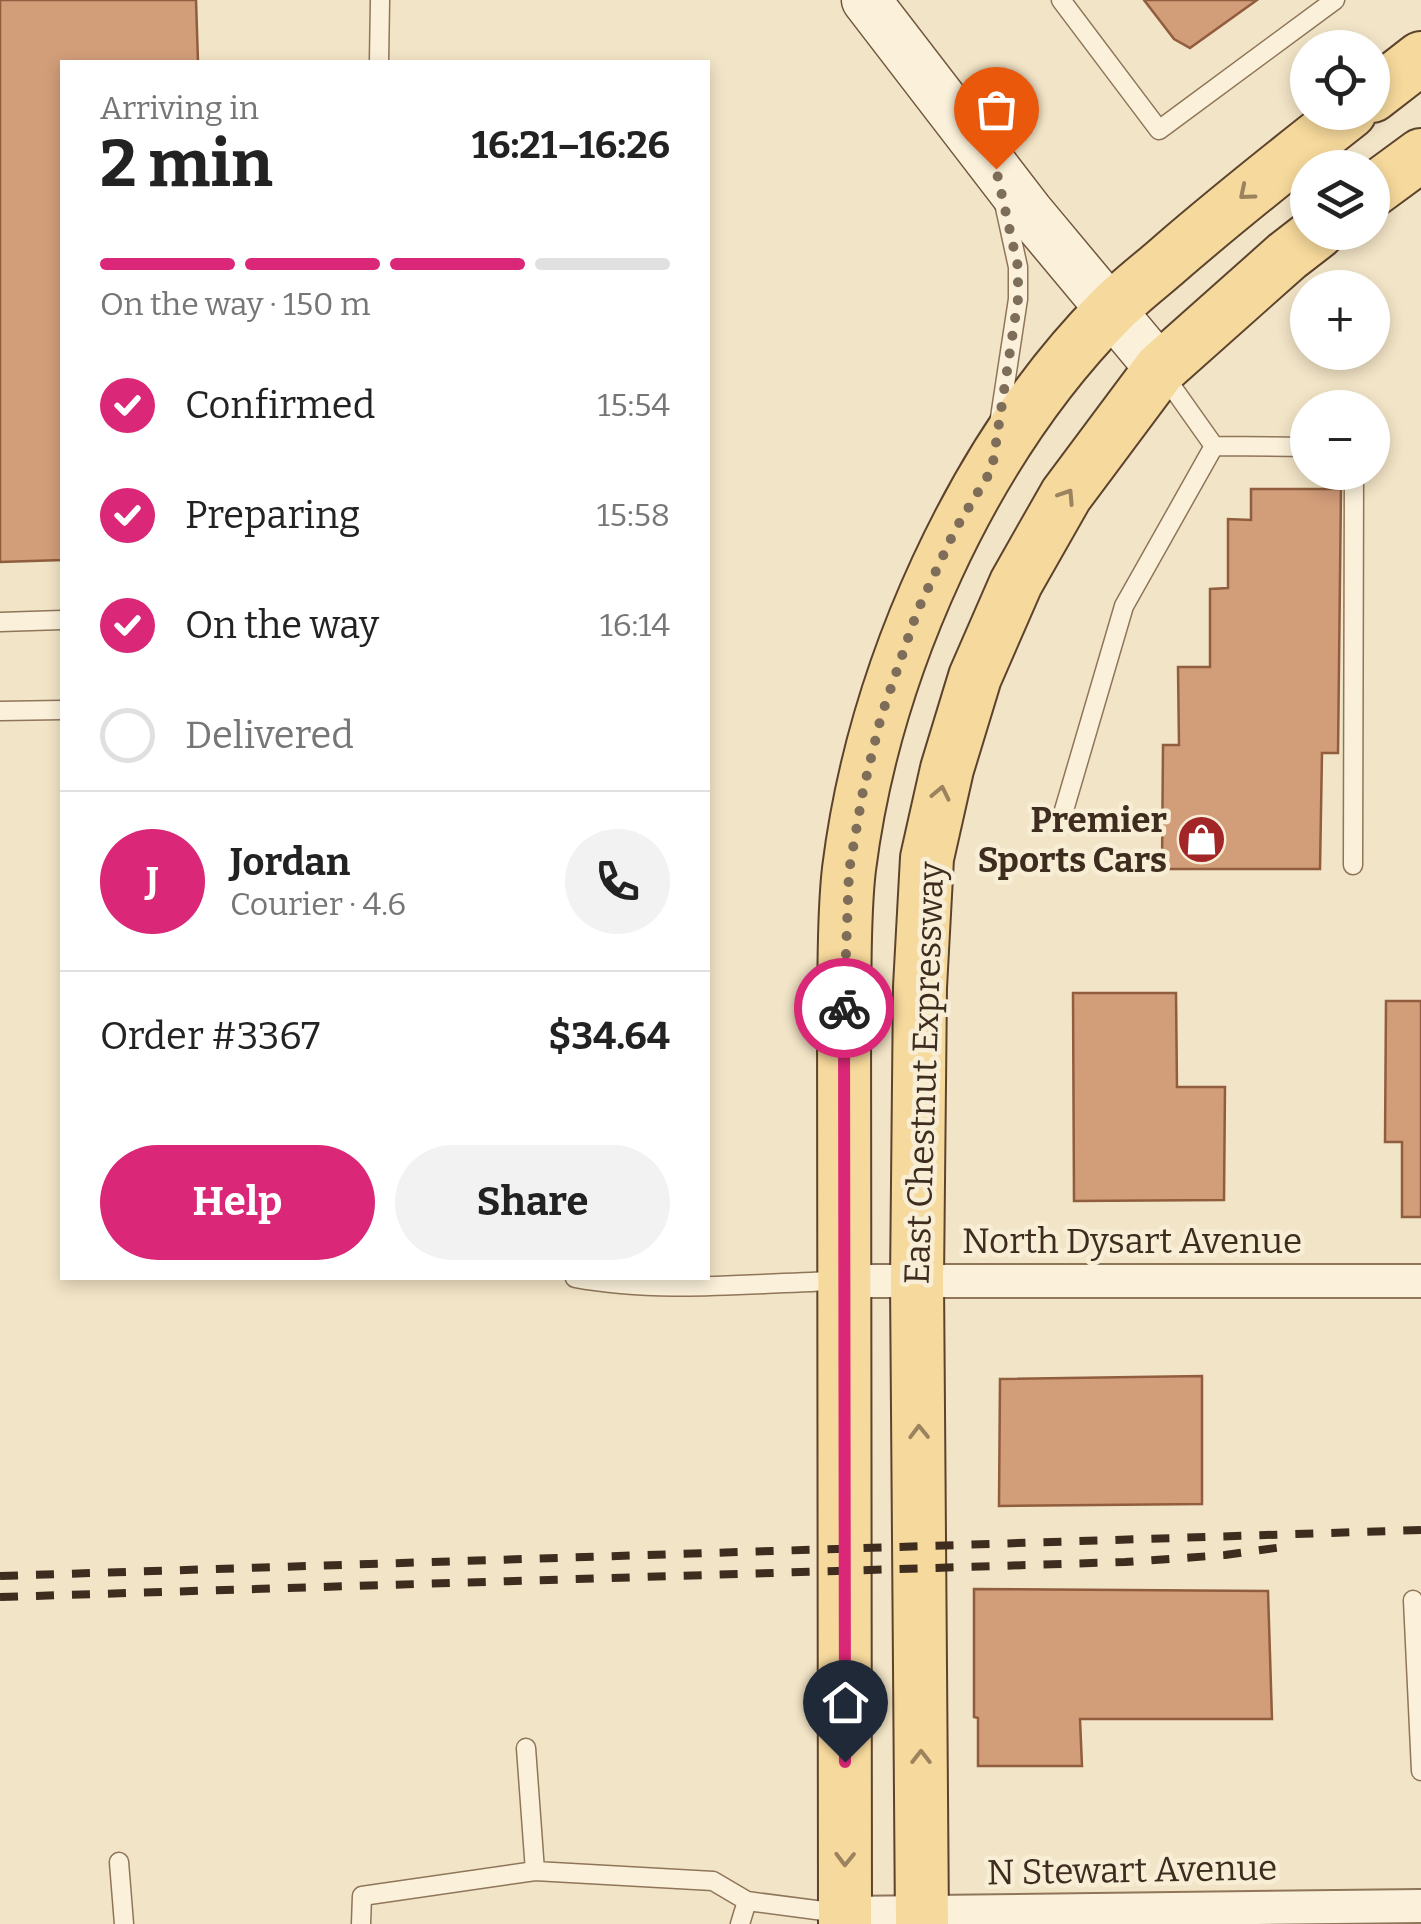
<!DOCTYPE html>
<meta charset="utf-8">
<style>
:root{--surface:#fff;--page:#f2f2f2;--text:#222;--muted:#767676;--line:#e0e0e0;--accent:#db2777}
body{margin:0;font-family:Bitter,serif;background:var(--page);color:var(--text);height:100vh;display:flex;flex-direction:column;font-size:38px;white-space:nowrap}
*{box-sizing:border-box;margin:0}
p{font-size:32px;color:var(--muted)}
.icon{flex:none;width:55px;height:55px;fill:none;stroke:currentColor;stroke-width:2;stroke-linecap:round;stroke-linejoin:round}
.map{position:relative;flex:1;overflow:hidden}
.panel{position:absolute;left:60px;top:60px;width:650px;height:1220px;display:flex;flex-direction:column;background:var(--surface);border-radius:0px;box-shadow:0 5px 15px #0003}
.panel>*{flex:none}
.buttons{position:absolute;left:1290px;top:30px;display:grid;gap:20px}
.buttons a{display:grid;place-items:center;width:100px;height:100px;border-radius:50%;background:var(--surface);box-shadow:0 5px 15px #0003;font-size:50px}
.pin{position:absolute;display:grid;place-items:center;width:85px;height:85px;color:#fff;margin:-102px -42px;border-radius:50% 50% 50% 0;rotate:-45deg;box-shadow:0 0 10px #0007}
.pin .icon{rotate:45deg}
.courier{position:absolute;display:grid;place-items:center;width:100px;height:100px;margin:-50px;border:8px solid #db2777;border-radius:50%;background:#fff;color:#222;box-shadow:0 2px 12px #0007}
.overview em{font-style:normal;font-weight:700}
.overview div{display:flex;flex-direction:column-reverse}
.overview{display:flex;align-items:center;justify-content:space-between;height:170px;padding:0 40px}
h1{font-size:65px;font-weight:700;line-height:75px}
.bar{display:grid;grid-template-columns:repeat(4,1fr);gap:15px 10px;align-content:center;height:120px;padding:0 40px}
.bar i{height:12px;border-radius:8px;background:var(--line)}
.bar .current{background:var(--accent)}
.bar p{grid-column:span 4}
.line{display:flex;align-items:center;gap:25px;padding:0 40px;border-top:2px solid var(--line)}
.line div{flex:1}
.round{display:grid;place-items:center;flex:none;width:105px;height:105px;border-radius:52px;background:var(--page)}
ol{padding:0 40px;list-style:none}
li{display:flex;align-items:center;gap:30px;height:110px}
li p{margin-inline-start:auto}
li .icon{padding:10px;border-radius:50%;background:var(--accent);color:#fff;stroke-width:4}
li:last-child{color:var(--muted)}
li i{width:55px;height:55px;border:5px solid var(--line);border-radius:50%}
.cta{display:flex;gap:20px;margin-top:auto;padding:20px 40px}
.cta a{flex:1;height:115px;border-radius:60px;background:var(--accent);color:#fff;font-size:40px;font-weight:700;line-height:115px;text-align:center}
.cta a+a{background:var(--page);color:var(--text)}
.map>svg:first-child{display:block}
.building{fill:#d29d79;stroke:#905d3e;stroke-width:2.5}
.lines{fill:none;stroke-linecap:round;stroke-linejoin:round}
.lane-casing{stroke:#8f755a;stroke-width:21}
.street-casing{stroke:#8f755a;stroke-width:36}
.secondary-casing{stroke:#71563d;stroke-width:51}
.primary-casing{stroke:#5c432e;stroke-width:56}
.lane{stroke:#fbf1da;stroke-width:18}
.street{stroke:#fbf1da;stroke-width:32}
.secondary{stroke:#fbf1da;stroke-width:48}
.primary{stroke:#f6d99c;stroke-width:52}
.rail{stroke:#3e2d1f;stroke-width:8;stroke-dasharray:18 18;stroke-linecap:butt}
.oneway{stroke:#9a835e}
.done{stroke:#7d6d59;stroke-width:10;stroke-dasharray:0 18}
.route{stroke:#db2777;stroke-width:12}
.labels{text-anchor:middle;stroke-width:9;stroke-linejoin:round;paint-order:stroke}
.poi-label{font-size:35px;font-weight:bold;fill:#3e2d1f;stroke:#f8eed6;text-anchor:end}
.street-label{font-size:35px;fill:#3e2d1f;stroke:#f8eed6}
</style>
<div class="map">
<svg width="1421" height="1924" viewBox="0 0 1421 1924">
<rect width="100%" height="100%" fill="#f2e4c6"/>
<path class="building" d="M0,0H196L198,62H62V560L0,562Z
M1144,0H1257L1190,48L1174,39Z
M1251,489H1341L1338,753H1322L1320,869H1162L1163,745H1179L1178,667H1210V589L1228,588V519L1251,520Z
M1073,993H1176L1177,1087H1225L1224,1200L1074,1201Z
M1386,1001H1421V1217H1402V1142H1385Z
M1202,1376V1504L999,1506L1000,1379Z
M974,1589L1268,1591L1272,1719H1080L1082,1766H978V1718L974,1717Z"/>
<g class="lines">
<defs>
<path id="lane" d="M1061,0L1159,130L1335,0
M379,62L380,0
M1163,374L1214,446L1308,447
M999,424L1018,299V267L1004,203
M0,622L62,620
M0,711L62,710
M1062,817L1124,606L1214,446
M1353,865L1354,472
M575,1278C661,1294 752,1283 838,1281
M1413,1600L1421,1771
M526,1748L535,1871
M119,1862L124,1924
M361,1924L362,1896L535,1871L713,1881L747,1901L839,1913
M740,1924L747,1901"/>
<path id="street" d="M844,1281H1421
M845,1913L1421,1906"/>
<path id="secondary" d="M866,0L1029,212L1160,369"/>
<path id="primary" d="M1372,96L1421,58
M1372,191L1421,155
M845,1924L844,997C845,955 844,911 849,869C874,671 971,452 1111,310C1131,290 1154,273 1174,255C1232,205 1290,159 1350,112
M922,1924L917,1281L920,987L927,858L947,769L975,677L1016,583L1066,495L1160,369L1287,256L1318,232"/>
</defs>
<use href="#lane" class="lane-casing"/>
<use href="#street" class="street-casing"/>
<use href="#secondary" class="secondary-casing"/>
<use href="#primary" class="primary-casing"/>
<use href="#lane" class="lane"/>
<use href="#street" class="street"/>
<use href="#secondary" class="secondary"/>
<use href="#primary" class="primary"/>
<path class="rail" d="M0,1576L1421,1530
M0,1597L1125,1562L1225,1555L1283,1547"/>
</g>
<defs><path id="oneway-chevron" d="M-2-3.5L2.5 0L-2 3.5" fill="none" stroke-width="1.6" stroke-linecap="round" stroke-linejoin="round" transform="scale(2.5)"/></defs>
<g class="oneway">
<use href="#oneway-chevron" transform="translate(1246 193) rotate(140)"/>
<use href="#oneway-chevron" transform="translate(1067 496) rotate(-57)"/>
<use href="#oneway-chevron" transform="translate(941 793) rotate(-78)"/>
<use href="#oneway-chevron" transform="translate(919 1432) rotate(-91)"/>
<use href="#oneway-chevron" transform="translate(921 1757) rotate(-90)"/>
<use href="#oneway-chevron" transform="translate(845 1859) rotate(91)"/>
</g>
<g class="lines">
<path class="done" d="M844,1008L849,871L863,791L881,717L917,612L955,530L992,469L1018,299V267L996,169"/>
<path class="route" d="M844,1008L845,1762"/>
</g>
<defs>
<symbol id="shop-disc" viewBox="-11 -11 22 22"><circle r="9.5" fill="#a22528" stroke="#f8eed6"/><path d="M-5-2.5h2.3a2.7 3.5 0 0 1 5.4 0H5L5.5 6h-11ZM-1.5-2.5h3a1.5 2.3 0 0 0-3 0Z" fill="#fff"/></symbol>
</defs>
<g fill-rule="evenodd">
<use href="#shop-disc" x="1174" y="812" width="55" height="55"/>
</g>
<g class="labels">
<g class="poi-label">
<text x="1167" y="832">Premier<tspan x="1167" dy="40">Sports Cars</tspan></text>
</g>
<g class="street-label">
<text transform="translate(924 1073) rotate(-88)" y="12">East Chestnut Expressway</text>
<text x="1132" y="1253">North Dysart Avenue</text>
<text transform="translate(1132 1870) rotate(-1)" y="12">N Stewart Avenue</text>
</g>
</g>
</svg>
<div class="buttons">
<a><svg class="icon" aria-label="locate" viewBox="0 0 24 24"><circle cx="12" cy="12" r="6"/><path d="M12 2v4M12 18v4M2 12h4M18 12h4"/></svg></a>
<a><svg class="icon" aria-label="layers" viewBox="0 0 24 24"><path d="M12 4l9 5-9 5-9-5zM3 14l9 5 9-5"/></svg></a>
<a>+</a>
<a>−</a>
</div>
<div class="pin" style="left:996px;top:169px;background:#ea580c"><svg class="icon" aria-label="bag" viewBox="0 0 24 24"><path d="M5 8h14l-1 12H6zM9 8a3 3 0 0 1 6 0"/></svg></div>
<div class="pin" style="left:845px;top:1762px;background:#1f2937"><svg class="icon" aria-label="home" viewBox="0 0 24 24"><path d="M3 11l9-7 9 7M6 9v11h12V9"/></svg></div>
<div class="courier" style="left:844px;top:1008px"><svg class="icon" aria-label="bike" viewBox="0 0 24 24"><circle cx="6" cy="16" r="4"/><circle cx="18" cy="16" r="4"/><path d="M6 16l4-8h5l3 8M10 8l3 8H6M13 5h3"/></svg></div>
<section class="panel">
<div class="overview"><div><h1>2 min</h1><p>Arriving in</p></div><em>16:21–16:26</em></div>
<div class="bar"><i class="current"></i><i class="current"></i><i class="current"></i><i></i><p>On the way · 150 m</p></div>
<ol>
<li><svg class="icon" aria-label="check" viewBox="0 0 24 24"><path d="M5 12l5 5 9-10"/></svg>Confirmed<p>15:54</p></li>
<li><svg class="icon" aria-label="check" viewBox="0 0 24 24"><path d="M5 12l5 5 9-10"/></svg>Preparing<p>15:58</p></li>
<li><svg class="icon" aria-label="check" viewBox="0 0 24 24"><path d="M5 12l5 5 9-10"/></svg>On the way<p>16:14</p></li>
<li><i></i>Delivered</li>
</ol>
<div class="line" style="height:180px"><b class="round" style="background:var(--accent);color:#fff">J</b><div><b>Jordan</b><p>Courier · 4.6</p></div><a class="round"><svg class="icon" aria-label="phone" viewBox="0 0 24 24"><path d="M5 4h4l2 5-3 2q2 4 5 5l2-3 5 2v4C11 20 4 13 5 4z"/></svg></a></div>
<div class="line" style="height:130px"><div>Order #3367</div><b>$34.64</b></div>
<div class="cta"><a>Help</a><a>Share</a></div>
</section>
</div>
